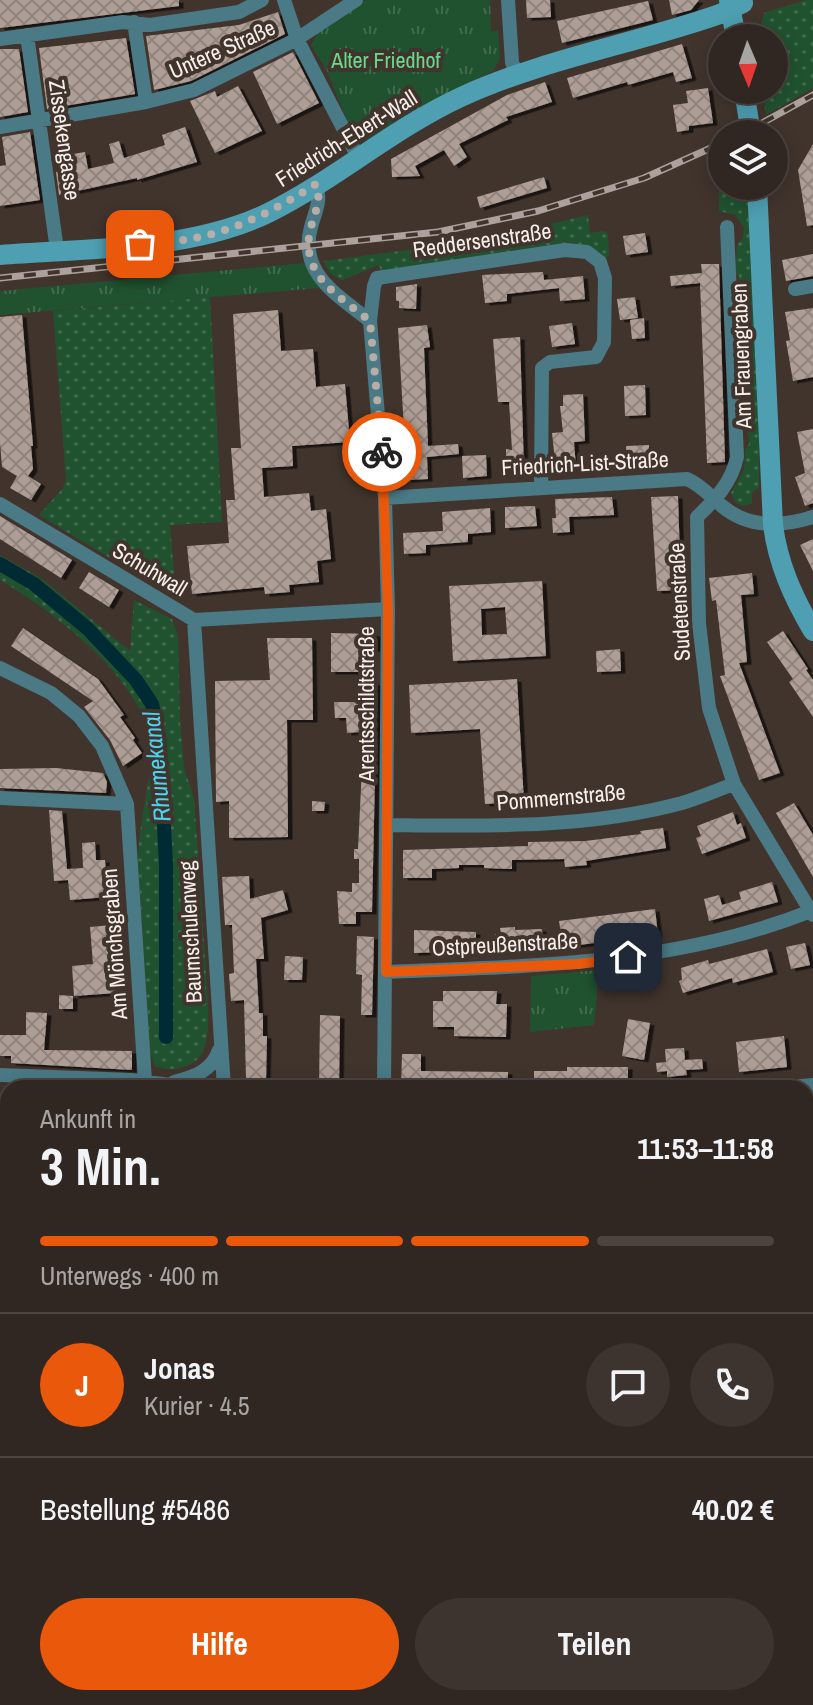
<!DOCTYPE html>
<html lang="de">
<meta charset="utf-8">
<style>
:root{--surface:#312722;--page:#3d332f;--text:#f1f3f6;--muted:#a8a5a5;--line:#4c4440;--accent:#ea580c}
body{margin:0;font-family:"Archivo Narrow",sans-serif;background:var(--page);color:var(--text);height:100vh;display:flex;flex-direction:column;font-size:30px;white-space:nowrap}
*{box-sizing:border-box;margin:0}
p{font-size:26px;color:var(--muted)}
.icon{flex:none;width:44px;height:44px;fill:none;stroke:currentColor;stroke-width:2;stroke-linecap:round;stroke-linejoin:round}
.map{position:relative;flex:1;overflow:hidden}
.side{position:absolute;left:0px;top:1080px;width:814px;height:626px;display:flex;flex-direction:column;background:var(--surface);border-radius:24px 24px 0 0;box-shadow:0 4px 20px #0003,0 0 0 2px var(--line)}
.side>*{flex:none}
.needle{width:52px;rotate:178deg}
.controls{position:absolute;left:708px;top:24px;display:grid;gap:16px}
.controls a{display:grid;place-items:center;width:80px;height:80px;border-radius:50%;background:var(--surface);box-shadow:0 4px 20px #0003,0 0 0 2px var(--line);font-size:40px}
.pin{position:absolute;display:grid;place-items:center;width:68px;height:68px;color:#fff;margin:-34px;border-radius:16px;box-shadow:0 4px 12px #0006}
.courier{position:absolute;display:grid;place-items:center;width:80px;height:80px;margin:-40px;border:6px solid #ea580c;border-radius:50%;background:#fff;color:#222;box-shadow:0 2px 10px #0007}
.headline em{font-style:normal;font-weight:800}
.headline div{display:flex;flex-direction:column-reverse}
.headline{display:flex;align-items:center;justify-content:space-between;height:136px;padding:0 40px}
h1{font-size:52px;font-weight:800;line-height:60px}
.bar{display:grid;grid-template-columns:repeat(4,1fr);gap:12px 8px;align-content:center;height:96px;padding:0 40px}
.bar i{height:10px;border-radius:6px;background:var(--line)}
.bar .active{background:var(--accent)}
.bar p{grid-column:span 4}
.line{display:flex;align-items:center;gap:20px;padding:0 40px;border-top:2px solid var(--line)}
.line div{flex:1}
.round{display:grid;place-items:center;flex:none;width:84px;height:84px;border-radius:42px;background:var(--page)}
.primary-button{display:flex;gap:16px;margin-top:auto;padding:16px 40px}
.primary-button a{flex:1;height:92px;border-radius:48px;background:var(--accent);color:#fff;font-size:32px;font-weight:800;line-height:92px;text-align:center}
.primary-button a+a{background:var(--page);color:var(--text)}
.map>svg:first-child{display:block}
.grass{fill:url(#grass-dots)}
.park{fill:url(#park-tufts)}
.water{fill:url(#water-rules)}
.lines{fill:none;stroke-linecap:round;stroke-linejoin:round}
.stream{stroke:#002b34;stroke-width:4}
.canal{stroke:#002b34;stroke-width:14}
.building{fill:url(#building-cross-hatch);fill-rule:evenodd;filter:url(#shadow)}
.street{stroke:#4a7a86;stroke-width:14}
.secondary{stroke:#4e9fb2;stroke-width:20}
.primary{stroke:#4ebcd5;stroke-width:20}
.rail-casing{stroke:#aca19c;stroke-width:7}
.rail{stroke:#41342d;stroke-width:4;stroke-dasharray:12;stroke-linecap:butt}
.secondary-bridge{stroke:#4e9fb2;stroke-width:20}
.done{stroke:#b8aea8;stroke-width:8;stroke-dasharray:0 14.4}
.route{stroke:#ea580c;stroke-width:10}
.labels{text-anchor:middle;stroke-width:8;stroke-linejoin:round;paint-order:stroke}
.street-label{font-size:22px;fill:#f8efeb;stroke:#41342d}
.park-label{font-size:22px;fill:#69da8b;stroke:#41342d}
.water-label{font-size:24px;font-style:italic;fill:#4bd3f2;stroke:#41342d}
</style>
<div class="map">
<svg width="813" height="1705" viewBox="0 0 813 1705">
<defs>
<pattern id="grass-dots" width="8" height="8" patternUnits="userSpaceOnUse" patternTransform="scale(2)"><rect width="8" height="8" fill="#205230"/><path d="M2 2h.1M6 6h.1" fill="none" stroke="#416b4e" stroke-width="1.8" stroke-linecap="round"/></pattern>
<pattern id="park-tufts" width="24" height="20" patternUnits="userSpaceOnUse" patternTransform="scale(2)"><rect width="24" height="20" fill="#205230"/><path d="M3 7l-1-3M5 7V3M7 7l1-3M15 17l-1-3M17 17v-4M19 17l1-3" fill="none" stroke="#416b4e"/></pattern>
<pattern id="water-rules" width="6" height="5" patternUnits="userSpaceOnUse" patternTransform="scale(2)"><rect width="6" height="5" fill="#002b34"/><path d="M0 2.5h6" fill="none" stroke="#264a52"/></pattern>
<pattern id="building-cross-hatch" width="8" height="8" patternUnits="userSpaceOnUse" patternTransform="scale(2)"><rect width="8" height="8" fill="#ae9e96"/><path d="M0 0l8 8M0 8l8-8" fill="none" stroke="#90847e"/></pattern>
<filter id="shadow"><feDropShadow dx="4.5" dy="2.5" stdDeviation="0" flood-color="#0009"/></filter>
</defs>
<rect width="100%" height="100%" fill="#41342d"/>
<path class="grass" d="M806,0H813V88L766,115L763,90H774V38H757L764,13Z
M722,162V186H747L759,435V487L752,493V503L743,506L736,503L731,493L744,470L745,451L749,444L739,276L735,273L737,245L743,238L744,227L735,215L719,211V164Z
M588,215L590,233L604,231L608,234L609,256L606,258L579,245L381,270L378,265L343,280C334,278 326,270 324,261L483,240Z
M210,297L222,522L170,525L176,598L39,515L63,488L66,479L53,311Z
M0,555L42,579L130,651L134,600L172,619L178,636L180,720L184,768L194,798C198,851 201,905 205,959C206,984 213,1028 203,1051C196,1068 170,1073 155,1066L150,1053L138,862C138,825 150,789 151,753C152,685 53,611 0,580Z"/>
<path class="park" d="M366,0H490L491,31H498L500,59L493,71L441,97L367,140L349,126L327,71L311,45L320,28Z
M305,263L319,288L0,315V291Z
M599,970L594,1025L530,1032L531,976Z
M0,1249L8,1250V1459L0,1458Z
M806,1350L813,1353V1705H794L778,1698H806Z"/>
<path class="water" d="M0,1357L8,1358V1390L0,1388Z
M806,1466L813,1470V1514L806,1511Z"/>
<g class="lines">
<path class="stream" d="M806,1363L813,1366
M806,1692L813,1695"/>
<path class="canal" d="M0,564L34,584L88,629L136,680L152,704L159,737L166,863V1037"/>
</g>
<path class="building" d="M0,0H179V6L0,28Z
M526,0H550L551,17L527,18Z
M669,0H699L691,10L672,15Z
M648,1L653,20L562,43L557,21Z
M278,12L285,34L191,81L154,90L146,36L239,25Z
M126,38L135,94L47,109L39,48Z
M682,44L692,78L676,82L673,72L628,85L627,82L573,98L567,78Z
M0,49H19L28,112L0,117Z
M293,52L319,103L277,124L253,72Z
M545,82L552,102L506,117L508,120L459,144L467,157L454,166L444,150L415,166L420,176L392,177L391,159L507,95Z
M238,86L262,131L215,153L190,101L215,91L217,97Z
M708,88L713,123L689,126V130L677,132L673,105L688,103L686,91Z
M185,127L197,162L137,180V178L59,195L56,172L70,169L67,155L85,152L88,169L114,163L109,144L119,141L124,158L165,145L162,135Z
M30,132L40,200L0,206V166L6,165L2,137Z
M813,144V225L807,226L798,170Z
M544,177L547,188L480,208L477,197Z
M645,233L648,252L626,255L623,236Z
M813,254V276L786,281L782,260Z
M701,264H719L725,462L707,463L700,283L671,286L670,276L702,273Z
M543,272L544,280L583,276L585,299L560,301L559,288L507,294V301L485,303L482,275Z
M417,284L416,309L399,308V301H396V287Z
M635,297L638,318L620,320L617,299Z
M813,308V377L793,381L786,341L790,340L785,312Z
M278,310L281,351L313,349L316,387L345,384L350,442L292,446L293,466L262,468L264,497L309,493L311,511L326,509L331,559L317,561L319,582L289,585L290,592L265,594L264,587L192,594L187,546L229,543L226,500H235L231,448H241L233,314Z
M22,315L33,446H31L33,469L28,476L41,484L31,500L10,488L17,476L2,467L0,443V317Z
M644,318L645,338L632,339L630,320Z
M572,323L575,344L552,347L549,326Z
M427,325L430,347L424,348L428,446L458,444L459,454L427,457L428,479L407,480L398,328Z
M520,337L524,470H506V449L512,450L509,402H498L493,339Z
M645,385L646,415L625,416L624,386Z
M583,394L585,441L574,442L576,468L556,470L552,433L563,432L560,406H563V395Z
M813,429V503L805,506L795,477L805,473L797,432Z
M649,445V466H627L626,446Z
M486,455L487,476L463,478L462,456Z
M678,496L681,590L657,591L651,497Z
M612,497L614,515L569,517L570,532L553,533L552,518H556L555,499Z
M535,506L537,526L505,528V507Z
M490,508L491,532L468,534V542L426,545V553L404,554L403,533L443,531L442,512Z
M0,516L72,560L61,578L0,539Z
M813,539V571L800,545Z
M89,572L119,590L109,607L79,588Z
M752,573L754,594L741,595L747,662L739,663L780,773L759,780L720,676L725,675L716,600L712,601L709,578Z
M542,581L546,656L453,661L449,586ZM505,607L507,634L482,635L481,609Z
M23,628L98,679L124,715L120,717L135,738L133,740L142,753L123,766L110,740L84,707L93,701L11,646Z
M783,631L808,669L806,670L813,680V717L789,682L793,679L767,642Z
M331,633L376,634V649H365V672H331Z
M267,638H312L313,720H287L288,837L229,838V801L216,802L215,681L270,680Z
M620,649L621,671L597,672L596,651Z
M517,679L524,802L485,804L480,729L411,733L409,685Z
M362,683H377L372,912H356V924H339L337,891L352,892V883H359V859H354V849H358L362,767L360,732L347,733L346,718H335L334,702H363Z
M56,768L103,773L107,782L106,793L0,788V769Z
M312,801L325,802L324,811H312Z
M794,803L813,835V877L776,813Z
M49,810L62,811L67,869L83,868L82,843L95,842L96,860H105L108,897L70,900L68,880L54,881Z
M733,812L737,825L741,823L746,838L702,854L696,838L701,836L697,826Z
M663,828L666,848L586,861L587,865L565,867L564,859L512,860V869L484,868V865H459V868L432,869V878H403V850L528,846V842L585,841L641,834L640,831Z
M249,876L250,899L283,890L288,910L261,918L264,959H256L259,1013H263V1036H267L266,1081L246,1080L244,1000L231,1001L229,974L234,973L232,925H225L222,877Z
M772,882L778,902L709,921L704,899L719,895L722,905L741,899L739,892Z
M655,909L658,935L563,947L559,921Z
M111,925L116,993L74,996L72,966L93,964L90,927Z
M515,927V930L542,929L543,951L496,952L495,934H501L500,928Z
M414,930L476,932V951L414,953Z
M357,936L374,937L372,1015H361L362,975L356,974Z
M805,943L810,965L791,969L786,947Z
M767,949L773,972L733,983L732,978L683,993L679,981L682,980L681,968L708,960L709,964Z
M285,956L303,957L302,980H284Z
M443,991H497L496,1004H507L506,1037L454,1036V1027H433V1001H443Z
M59,995L73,996V1009H59Z
M26,1012L47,1013L44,1050L132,1051V1070L11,1063V1056H0V1035H26Z
M320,1015L340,1016L339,1088H319Z
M628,1019L650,1023L644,1060L622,1056Z
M784,1036L787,1067L739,1072L736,1042Z
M684,1048L685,1060L702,1059L703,1069L686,1070L687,1075L667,1077V1071L657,1072L656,1063L666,1062L665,1049Z
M402,1054H421V1071L508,1072V1088H401Z
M567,1067H628V1087L534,1088V1071H567Z"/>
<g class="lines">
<path class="street" d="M284,0L297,39L358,157
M508,0L512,62L516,74
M134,22L146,102
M27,35L57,250
M0,39L123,22L150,25L239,12L262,0
M0,127L146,102L194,90L297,39L356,0
M316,184C322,200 315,212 311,227C298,274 339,296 370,321
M727,227L737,457C732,482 715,500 697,517L699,623L709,708L734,784L813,915
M795,289L813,286
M385,498L687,479C701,485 710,496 722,506C748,528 782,527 813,517
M0,504L194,620L388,609
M194,620L224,1088
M0,668L51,693L79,716L102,746L127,804L145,1081
M0,798L127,804
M387,825C486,826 585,829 682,803C699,798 717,790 734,784
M386,972C530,966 675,965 811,911
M0,1075L131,1080L194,1088
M174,1082C194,1077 212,1071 219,1050
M384,1088L388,609L385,498L370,321L374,286L377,278L565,250L587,252L600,262L605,278L604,342L596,357L550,362L542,368L541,487
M779,1088L813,1085
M762,1698L778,1705
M600,1705L604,1698
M744,1705L747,1698"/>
<path class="secondary" d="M729,0L736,38
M744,90L751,134
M757,186L773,525C778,564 793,597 813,631
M0,255C86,248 190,251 268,213C335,180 392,129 461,97C544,59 634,44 720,14"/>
<path class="primary" d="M0,1577L8,1582
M231,1698L245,1705"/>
<defs>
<path id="rail" d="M742,134L813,95
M0,278L438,232L538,211L644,178L722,143"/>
</defs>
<use href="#rail" class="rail-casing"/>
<use href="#rail" class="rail"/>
<path class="secondary-bridge" d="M720,14L743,3"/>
</g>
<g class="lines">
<path class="done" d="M140,244C157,242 174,242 190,239C236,231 277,209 316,184C322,199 315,212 311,227C298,274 339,296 370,321L382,452"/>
<path class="route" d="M382,452L388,609L386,972L578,964L628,957"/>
</g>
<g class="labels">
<g class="street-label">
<text transform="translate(222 49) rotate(-24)" y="8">Untere Straße</text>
<text transform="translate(346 138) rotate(-32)" y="8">Friedrich-Ebert-Wall</text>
<text transform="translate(65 140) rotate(82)" y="8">Zissekengasse</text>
<text transform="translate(482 240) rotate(-8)" y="8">Reddersenstraße</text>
<text transform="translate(741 356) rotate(-92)" y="8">Am Frauengraben</text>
<text transform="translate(585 463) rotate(-3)" y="8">Friedrich-List-Straße</text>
<text transform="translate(150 569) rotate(31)" y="8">Schuhwall</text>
<text transform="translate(679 602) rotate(-93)" y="8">Sudetenstraße</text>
<text transform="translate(366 704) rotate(-90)" y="8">Arentsschildtstraße</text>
<text transform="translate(561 797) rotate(-5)" y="8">Pommernstraße</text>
<text transform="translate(190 932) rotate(-93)" y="8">Baumschulenweg</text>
<text transform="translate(114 944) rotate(-94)" y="8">Am Mönchsgraben</text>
<text transform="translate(505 944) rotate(-3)" y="8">Ostpreußenstraße</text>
</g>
<g class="park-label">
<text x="386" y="68">Alter Friedhof</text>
</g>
<g class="water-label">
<text transform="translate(157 767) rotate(-96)" y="8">Rhumekanal</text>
</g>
</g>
</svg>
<div class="controls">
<a><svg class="needle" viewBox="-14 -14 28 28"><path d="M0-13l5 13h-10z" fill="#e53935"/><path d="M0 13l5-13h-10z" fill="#a8a5a5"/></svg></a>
<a><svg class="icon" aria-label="layers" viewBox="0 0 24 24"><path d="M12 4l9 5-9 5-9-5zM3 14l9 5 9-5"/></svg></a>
</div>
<div class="pin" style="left:140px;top:244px;background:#ea580c"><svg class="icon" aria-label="bag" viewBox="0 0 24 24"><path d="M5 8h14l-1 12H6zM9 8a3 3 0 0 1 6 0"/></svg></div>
<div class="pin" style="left:628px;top:957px;background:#1f2937"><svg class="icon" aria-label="home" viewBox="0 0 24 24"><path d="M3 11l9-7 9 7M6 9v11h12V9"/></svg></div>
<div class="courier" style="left:382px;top:452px"><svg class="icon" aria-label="bike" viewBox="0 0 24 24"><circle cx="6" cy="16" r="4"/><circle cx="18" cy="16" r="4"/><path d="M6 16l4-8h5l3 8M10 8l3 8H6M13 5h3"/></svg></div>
<section class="side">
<div class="headline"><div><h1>3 Min.</h1><p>Ankunft in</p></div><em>11:53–11:58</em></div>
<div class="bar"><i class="active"></i><i class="active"></i><i class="active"></i><i></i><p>Unterwegs · 400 m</p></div>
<div class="line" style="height:144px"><b class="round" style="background:var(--accent);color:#fff">J</b><div><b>Jonas</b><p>Kurier · 4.5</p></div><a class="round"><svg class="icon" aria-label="chat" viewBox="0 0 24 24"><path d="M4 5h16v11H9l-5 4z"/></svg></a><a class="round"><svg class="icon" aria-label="phone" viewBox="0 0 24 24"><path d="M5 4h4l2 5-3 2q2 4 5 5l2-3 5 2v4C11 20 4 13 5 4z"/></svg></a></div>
<div class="line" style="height:104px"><div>Bestellung #5486</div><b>40.02 €</b></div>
<div class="primary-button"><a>Hilfe</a><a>Teilen</a></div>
</section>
</div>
